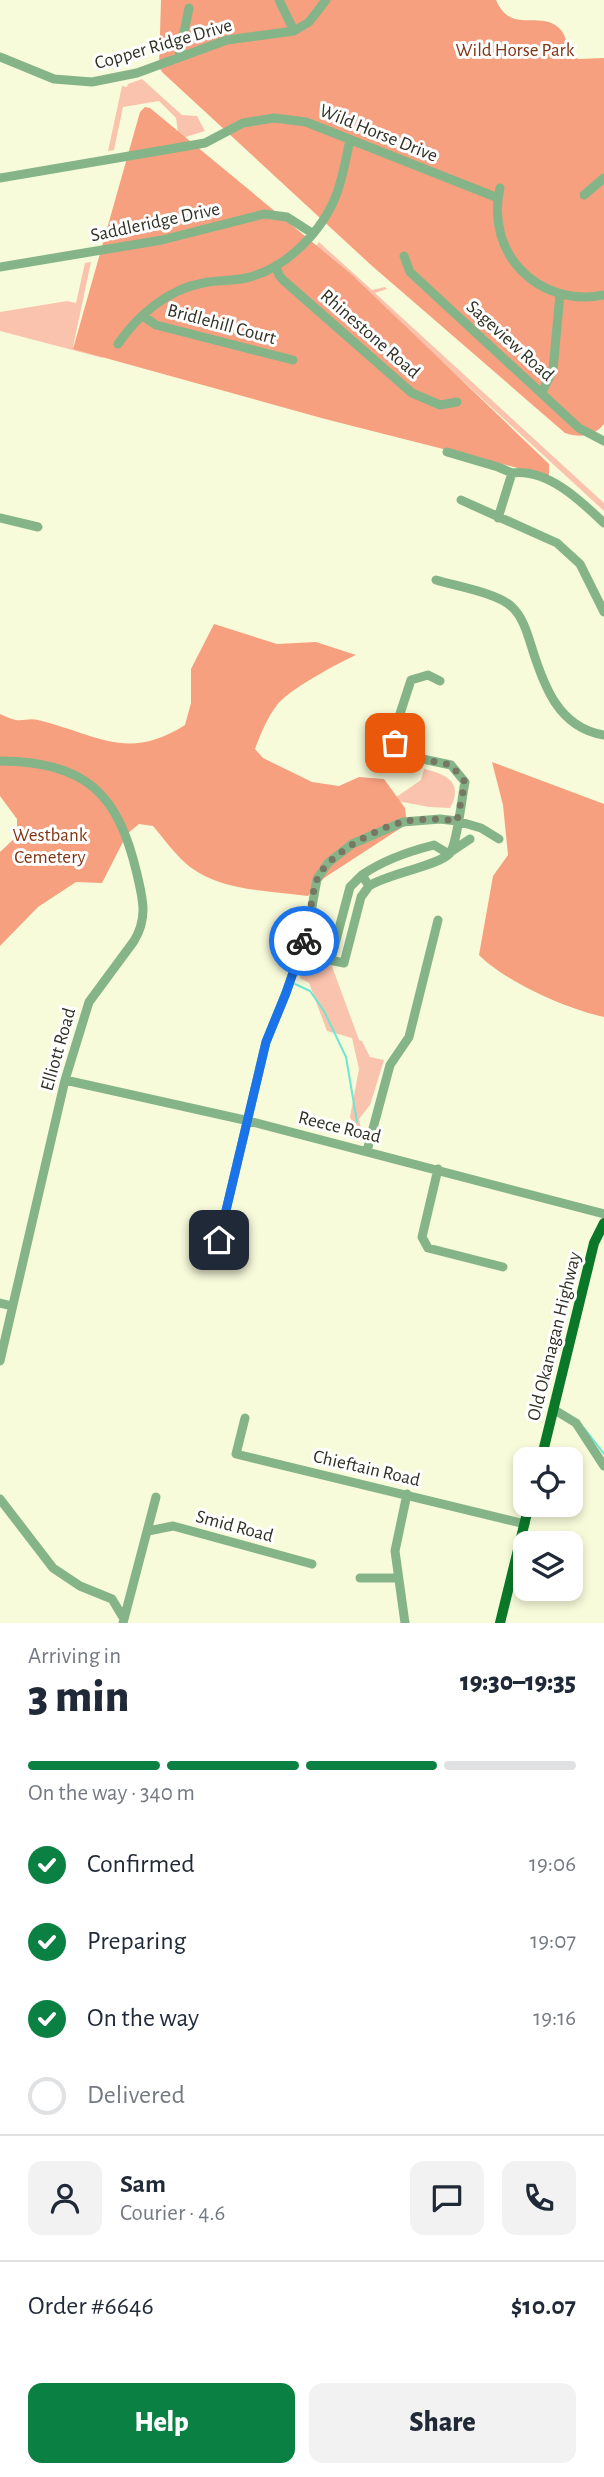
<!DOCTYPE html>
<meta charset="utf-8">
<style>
:root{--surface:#fff;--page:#f2f2f3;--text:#1f2937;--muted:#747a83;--line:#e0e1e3;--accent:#0b8043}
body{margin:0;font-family:"Alegreya Sans",sans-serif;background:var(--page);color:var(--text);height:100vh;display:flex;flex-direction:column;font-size:26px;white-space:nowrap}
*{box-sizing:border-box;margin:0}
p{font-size:23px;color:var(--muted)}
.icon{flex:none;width:38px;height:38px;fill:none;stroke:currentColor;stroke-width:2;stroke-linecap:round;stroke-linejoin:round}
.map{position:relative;height:1623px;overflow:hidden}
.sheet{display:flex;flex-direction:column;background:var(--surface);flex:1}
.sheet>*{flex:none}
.fabs{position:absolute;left:513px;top:1447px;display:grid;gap:14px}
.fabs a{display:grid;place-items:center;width:70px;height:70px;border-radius:14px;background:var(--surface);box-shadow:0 4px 10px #0003;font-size:35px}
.pin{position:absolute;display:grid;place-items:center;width:60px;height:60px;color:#fff;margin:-30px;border-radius:14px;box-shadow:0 4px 10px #0006}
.courier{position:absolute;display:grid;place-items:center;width:70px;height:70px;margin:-35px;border:5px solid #1a73e8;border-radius:50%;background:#fff;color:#222;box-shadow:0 2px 9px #0007}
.headline em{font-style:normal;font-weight:800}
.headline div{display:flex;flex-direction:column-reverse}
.headline{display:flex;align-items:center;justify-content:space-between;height:119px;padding:0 28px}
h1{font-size:46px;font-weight:800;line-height:52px}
.bar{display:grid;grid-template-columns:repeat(4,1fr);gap:10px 7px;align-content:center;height:84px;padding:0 28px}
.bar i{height:9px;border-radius:5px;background:var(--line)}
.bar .active{background:var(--accent)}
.bar p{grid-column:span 4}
.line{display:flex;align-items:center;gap:18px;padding:0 28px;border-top:2px solid var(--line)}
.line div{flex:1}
.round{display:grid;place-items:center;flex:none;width:74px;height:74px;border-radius:14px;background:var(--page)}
ol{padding:0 28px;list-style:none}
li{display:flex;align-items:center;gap:21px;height:77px}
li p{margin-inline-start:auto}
li .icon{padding:7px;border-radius:50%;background:var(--accent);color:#fff;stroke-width:4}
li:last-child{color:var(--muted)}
li i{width:38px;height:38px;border:4px solid var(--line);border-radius:50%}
.button{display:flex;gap:14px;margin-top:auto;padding:14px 28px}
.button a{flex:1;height:80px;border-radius:14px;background:var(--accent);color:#fff;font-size:28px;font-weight:800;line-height:80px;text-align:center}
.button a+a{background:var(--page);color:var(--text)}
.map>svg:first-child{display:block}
.green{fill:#fac3ae}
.forest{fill:#f6a07f}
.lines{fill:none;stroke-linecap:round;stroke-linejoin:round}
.stream{stroke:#6de6d2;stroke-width:2}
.minor{stroke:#86b489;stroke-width:9}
.major{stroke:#0b7829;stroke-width:10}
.done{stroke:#777864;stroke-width:7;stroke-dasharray:0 12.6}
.route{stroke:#1a73e8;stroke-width:9}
.labels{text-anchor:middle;stroke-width:6;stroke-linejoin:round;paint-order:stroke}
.street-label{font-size:19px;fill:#313225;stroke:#fff}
.park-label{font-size:19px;fill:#803412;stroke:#fff}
</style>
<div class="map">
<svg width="604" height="1623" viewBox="0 0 604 1623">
<rect width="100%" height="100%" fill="#f8fbda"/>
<path class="green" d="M142,79L182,115L197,116L205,131L179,139L176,118L159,101L123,107L114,150L108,151L122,86L127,87L128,84Z
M319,242L372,290L385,287L387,289L375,293L604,503V511L316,246Z
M91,262L73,347L104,355L103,358L0,331V312L67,301L76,303L85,263Z
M424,769C446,774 464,782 450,808L429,807L392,800L421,780Z
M308,951L330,961L359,1040L362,1041L370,1057L384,1060L370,1105L359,1119L362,1133L359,1136L350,1117L359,1069L352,1038L327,1031L309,983L300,978Z"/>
<path class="forest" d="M161,0H496C511,36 542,8 561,30C566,36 568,49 571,56L579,59L604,58V424C593,437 580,438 565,433L371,265L162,72L159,67Z
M145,107L150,108L351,274L549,464V476L325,419L73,349L140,112Z
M214,624L277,644L316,642L356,655C337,664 289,689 277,705C267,718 261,733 255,749L263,758L312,782L339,786L359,777L384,779L405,808L407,824L324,878L308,896C270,891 222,891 190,867C176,856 164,839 153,826L139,824L127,834L102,883L76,882L38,907L0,946V852L17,836V819L0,796V714C5,716 11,719 16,720C23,721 30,718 38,720C96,734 127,762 185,725L191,703V669Z
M492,762L604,804V1017C566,1009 506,982 479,955L493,876L508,855L503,805Z"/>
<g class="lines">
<path class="stream" d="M295,984L310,991L324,1011L346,1057L357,1122
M584,1428L604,1454"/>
<path class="minor" d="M279,0L294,31
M179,56L189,8
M0,57L54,79L92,82L137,73L227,40L294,31L309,22L326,0
M0,178L205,143L243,123L274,118L306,122L498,198
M500,188C485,253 538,308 604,295
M584,195L604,178
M404,256L410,272L579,428L604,441
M276,266L279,275L283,280L412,393L440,405L457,402
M0,267L162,240L264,214L287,217L312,233
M143,316L156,325L293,360
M118,344C137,316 168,289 203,283C217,280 232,281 246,278C286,269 323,231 337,193C343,176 346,158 350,140
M542,392L553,370L560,294
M447,452L498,467L512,473
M461,500L557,543L580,564L604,612
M0,518L38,527
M498,518L512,473C547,468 581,501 604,523
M436,580C455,586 498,593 512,607C522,616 527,632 531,645C543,684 558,728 604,735
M0,761C85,762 118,792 137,874C143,899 148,918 134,941L89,1002L65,1080L0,1361
M452,851L470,839
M369,886C387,874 441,865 450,853C457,844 462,796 465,782L451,765L408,756L395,743L396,726L411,680L428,675L440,681
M299,954L344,963L361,897L369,886L362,875C382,861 410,851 434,845L449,854
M331,959L350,887L362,875
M65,1080L249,1121L604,1214
M367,1151L390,1065L409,1037L438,920
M438,1169L422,1237L428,1248L503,1267
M219,1240L266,1042L286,993L308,929L317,879L328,863L352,844L403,822L440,819L457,821L481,828L499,839
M0,1303L12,1306
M553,1409L576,1423L604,1466
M245,1418L236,1454L525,1524
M0,1499L53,1568L80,1586L112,1599L124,1619L123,1623
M148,1531L173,1526L312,1564
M360,1578H398
M124,1619L156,1497
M405,1623L395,1551L407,1494"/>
<path class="major" d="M541,1460L594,1243L604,1223
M500,1623L529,1505"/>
</g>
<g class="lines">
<path class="done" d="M304,941C311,921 310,896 318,877C330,853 377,828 403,822C420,818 440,819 457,821L465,782L451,765L408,756L395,743"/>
<path class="route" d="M219,1240L266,1042L286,993L304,941"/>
</g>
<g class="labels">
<g class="street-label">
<text transform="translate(163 43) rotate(-16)" y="7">Copper Ridge Drive</text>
<text transform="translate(379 132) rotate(22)" y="7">Wild Horse Drive</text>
<text transform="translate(155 221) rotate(-12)" y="7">Saddleridge Drive</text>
<text transform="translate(222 323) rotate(15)" y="7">Bridlehill Court</text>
<text transform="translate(371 333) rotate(41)" y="7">Rhinestone Road</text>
<text transform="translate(511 340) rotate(42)" y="7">Sageview Road</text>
<text transform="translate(57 1049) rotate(-74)" y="7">Elliott Road</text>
<text transform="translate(340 1126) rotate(14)" y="7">Reece Road</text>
<text transform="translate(553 1336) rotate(-76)" y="7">Old Okanagan Highway</text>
<text transform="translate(367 1467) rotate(13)" y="7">Chieftain Road</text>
<text transform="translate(235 1525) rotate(15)" y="7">Smid Road</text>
</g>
<g class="park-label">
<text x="515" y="56">Wild Horse Park</text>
<text x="50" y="841">Westbank<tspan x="50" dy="22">Cemetery</tspan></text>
</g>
</g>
</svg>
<div class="fabs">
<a><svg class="icon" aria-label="locate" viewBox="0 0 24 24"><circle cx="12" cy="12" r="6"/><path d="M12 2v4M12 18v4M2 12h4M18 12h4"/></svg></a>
<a><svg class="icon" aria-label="layers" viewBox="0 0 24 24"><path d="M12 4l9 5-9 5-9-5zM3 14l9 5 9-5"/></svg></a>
</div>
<div class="pin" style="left:395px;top:743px;background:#ea580c"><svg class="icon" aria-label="bag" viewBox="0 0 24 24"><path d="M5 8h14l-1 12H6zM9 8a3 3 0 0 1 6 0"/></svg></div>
<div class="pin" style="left:219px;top:1240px;background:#1f2937"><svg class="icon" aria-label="home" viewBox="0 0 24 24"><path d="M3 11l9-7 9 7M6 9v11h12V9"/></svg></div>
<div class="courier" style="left:304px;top:941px"><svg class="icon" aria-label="bike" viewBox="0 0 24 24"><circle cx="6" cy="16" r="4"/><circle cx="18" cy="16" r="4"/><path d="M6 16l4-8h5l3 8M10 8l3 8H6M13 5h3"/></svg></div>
</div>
<section class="sheet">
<div class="headline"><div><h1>3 min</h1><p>Arriving in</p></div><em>19:30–19:35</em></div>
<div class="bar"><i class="active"></i><i class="active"></i><i class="active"></i><i></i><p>On the way · 340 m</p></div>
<ol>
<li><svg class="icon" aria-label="check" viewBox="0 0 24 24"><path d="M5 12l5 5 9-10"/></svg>Confirmed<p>19:06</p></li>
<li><svg class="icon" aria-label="check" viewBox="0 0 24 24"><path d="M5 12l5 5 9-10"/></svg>Preparing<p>19:07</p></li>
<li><svg class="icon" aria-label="check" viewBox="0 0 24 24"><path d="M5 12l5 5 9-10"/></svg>On the way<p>19:16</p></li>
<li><i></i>Delivered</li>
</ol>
<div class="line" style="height:126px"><a class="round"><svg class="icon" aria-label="person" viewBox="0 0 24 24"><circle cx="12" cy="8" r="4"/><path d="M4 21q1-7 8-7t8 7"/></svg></a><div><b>Sam</b><p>Courier · 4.6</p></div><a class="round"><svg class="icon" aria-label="chat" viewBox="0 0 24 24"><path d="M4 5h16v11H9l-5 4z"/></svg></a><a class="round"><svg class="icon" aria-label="phone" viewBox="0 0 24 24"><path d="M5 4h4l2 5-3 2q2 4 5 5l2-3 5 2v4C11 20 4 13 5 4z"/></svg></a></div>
<div class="line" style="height:91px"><div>Order #6646</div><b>$10.07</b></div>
<div class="button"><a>Help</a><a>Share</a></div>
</section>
